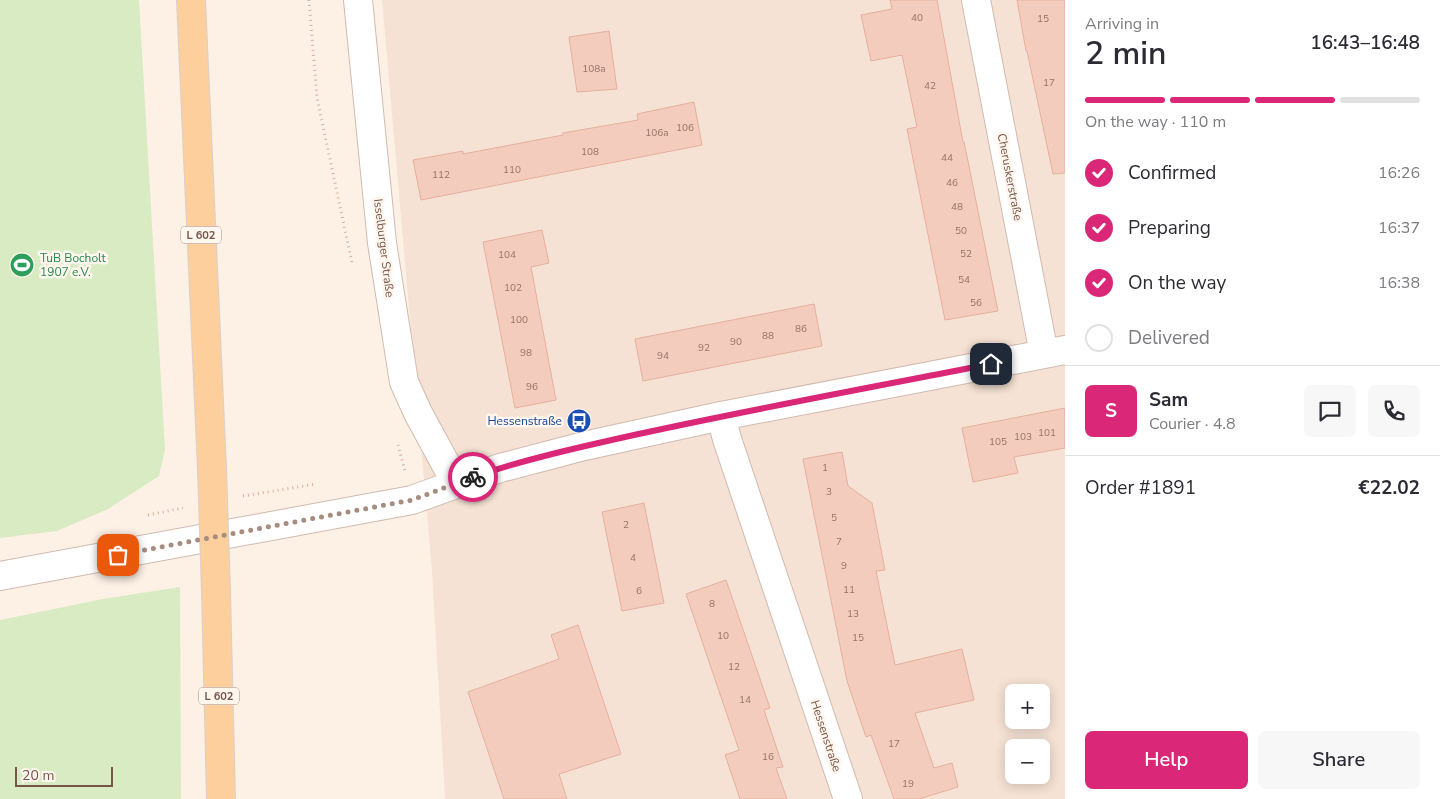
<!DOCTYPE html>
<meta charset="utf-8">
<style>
:root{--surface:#fff;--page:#f7f7f7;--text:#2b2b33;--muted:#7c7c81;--line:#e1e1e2;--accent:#db2777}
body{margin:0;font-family:"Nunito Sans",sans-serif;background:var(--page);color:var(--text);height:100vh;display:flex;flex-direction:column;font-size:19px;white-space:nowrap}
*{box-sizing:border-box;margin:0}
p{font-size:16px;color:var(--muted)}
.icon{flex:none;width:28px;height:28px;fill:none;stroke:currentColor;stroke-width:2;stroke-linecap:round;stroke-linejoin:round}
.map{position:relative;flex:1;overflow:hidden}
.sheet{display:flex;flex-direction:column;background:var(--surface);width:375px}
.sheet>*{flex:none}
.fabs{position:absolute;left:1005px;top:684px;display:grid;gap:10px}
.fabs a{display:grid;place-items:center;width:45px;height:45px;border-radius:8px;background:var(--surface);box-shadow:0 2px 12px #0003;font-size:25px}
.scale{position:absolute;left:15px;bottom:12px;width:98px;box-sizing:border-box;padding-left:5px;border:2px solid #77554a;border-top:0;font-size:14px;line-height:18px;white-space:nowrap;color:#77554a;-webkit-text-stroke:4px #fff6ed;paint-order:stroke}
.pin{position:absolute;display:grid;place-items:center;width:42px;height:42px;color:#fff;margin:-21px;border-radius:10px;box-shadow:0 2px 8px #0006}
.courier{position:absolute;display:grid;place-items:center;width:50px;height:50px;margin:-25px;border:4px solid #db2777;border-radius:50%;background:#fff;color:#222;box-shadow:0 1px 6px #0007}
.summary em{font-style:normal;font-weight:600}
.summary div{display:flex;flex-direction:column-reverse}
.summary{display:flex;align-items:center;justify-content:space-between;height:85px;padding:0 20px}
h1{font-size:32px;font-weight:600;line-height:38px}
.bar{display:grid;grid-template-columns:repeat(4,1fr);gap:8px 5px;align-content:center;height:60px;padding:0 20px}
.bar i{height:6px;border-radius:4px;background:var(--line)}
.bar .on{background:var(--accent)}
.bar p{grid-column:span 4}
.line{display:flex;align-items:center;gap:12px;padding:0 20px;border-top:1px solid var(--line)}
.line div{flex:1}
.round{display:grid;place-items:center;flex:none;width:52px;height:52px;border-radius:8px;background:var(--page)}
ol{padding:0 20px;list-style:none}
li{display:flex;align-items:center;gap:15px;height:55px}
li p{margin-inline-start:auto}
li .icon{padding:5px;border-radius:50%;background:var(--accent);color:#fff;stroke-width:4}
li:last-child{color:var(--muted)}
li i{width:28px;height:28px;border:2px solid var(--line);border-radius:50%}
.button{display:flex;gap:10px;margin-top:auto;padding:10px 20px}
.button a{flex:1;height:58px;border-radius:8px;background:var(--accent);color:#fff;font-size:20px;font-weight:600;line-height:58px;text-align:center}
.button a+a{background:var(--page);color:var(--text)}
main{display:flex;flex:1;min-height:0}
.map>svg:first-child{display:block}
.residential{fill:#f5e2d4;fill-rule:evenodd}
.green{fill:#d8ebc3}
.building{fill:#f3ccbd;stroke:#e6b09c}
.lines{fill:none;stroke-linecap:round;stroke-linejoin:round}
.street-casing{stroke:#d1baae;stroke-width:30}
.primary-casing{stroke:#d9cfcc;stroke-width:30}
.path{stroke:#d9af9f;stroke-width:3;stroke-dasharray:1 4;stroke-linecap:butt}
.street{stroke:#fff;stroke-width:28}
.primary{stroke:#fdcf9d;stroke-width:28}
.primary-bridge-casing{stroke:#d9cfcc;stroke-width:30;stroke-linecap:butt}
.primary-bridge{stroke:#fdcf9d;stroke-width:28}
.done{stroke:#a68c81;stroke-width:5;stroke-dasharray:0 9}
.route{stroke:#db2777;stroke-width:6}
.labels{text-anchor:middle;stroke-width:5;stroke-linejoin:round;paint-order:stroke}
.number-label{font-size:10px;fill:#967367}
.shield{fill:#fff6ed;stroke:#a0857b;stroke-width:1}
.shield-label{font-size:11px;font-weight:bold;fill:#77554a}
.street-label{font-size:12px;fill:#77554a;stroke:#fff6ed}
.leisure-label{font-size:12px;fill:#27864d;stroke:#fff6ed;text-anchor:start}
.transit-label{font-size:12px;fill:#164399;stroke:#fff6ed;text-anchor:end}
</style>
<main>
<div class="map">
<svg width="1065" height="799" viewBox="0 0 1065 799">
<rect width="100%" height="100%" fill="#fdf1e6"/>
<path class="residential" d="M382,0H1065V799H445L432,571ZM1014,692H1041V720H1014ZM1014,748H1041V775H1014Z"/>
<path class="green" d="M0,0H139L165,449L159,476L108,509L57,531L0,538Z
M180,587L181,799H0V620L103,599Z"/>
<path class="building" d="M890,0H937L963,142H964L969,166L998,311L945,320L907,129L917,127L902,55L871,61L861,15L892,9Z
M1017,0H1065V173L1053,174L1027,51H1026Z
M609,31L617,89L577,92L569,37Z
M694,102L702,145L421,200L413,160L463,151V154L563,135V133L638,120L637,114Z
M542,230L549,263L531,267L556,400L515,408L483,242Z
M814,304L822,346L643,381L635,339Z
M1065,408V448L1014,457L1018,473L973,482L962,428Z
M842,452L848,486L872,503L885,570L876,571L895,665L962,649L974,700L915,713L934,768L952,763L958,787L919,799H894L871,735L866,737L847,681L803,459Z
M644,503L664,603L622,611L602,512Z
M726,580L770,708L764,710L783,767L776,768L787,799H740L725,755L739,750L686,594Z
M578,625L621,754L559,774L567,799H504L468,692L559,659L551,635Z"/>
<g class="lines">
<defs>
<path id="street" d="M358,0L382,243L404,382L418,413L456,483
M976,0L1044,354
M721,416L727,439L848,799
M0,576L412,500L500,468L584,446L721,416L1065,350"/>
<path id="primary" d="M191,0L212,469
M216,592L221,799"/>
</defs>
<use href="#street" class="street-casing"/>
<use href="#primary" class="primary-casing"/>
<path class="path" d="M309,0L317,98L352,263
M398,445L405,471
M243,496L316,484
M148,515L183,508"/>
<use href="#street" class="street"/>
<use href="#primary" class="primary"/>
<defs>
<path id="primary-bridge" d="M212,469L216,592"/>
</defs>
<use href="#primary-bridge" class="primary-bridge-casing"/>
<use href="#primary-bridge" class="primary-bridge"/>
</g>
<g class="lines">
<path class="done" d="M118,555L412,500L473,477"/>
<path class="route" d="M473,477C526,459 580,447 634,435C753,409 872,387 991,364"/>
</g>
<defs>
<symbol id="stadium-disc" viewBox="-11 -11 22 22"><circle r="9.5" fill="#2e9e5b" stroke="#fff6ed"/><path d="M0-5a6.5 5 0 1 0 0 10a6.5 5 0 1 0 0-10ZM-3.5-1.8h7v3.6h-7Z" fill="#fff"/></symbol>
<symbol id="bus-disc" viewBox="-11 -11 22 22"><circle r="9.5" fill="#1a4fb4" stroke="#fff6ed"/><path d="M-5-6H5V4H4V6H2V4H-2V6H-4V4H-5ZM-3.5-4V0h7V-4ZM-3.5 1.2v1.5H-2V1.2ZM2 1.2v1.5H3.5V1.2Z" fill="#fff"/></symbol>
</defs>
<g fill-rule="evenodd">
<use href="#stadium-disc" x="8" y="251" width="28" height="28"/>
<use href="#bus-disc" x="565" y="407" width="28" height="28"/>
</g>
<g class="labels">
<g class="number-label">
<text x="917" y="21">40</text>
<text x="1043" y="22">15</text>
<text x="594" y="72">108a</text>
<text x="1049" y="86">17</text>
<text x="930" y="89">42</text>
<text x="685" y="131">106</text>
<text x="657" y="136">106a</text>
<text x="590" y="155">108</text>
<text x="947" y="161">44</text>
<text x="512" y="173">110</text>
<text x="441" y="178">112</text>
<text x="952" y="186">46</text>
<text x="957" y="210">48</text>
<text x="961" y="234">50</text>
<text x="966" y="257">52</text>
<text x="507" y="258">104</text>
<text x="964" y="283">54</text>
<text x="513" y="291">102</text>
<text x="976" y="306">56</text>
<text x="519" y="323">100</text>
<text x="801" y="332">86</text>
<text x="768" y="339">88</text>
<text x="736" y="345">90</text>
<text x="704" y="351">92</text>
<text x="526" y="356">98</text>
<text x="663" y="359">94</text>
<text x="532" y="390">96</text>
<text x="1047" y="436">101</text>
<text x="1023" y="440">103</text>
<text x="998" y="445">105</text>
<text x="825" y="471">1</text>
<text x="829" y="495">3</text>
<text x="834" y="521">5</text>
<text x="626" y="528">2</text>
<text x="839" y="545">7</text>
<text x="633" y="561">4</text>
<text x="844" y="569">9</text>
<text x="849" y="593">11</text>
<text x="639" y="594">6</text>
<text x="712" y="607">8</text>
<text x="853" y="617">13</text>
<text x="723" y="639">10</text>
<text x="858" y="641">15</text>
<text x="734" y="670">12</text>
<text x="745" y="703">14</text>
<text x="894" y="747">17</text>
<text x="768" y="760">16</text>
<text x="908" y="787">19</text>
</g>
<g class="shield">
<rect x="181" y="226.5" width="40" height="17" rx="4"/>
<rect x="199" y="687.5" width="40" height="17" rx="4"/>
</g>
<g class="shield-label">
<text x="201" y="239">L 602</text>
<text x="219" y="700">L 602</text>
</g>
<g class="street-label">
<text transform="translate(1010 177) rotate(79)" y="4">Cheruskerstraße</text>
<text transform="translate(384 248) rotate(83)" y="4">Isselburger Straße</text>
<text transform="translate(826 736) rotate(72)" y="4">Hessenstraße</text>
</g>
<g class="leisure-label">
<text x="40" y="262">TuB Bocholt<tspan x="40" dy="14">1907 e.V.</tspan></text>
</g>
<g class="transit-label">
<text x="562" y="425">Hessenstraße</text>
</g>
</g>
</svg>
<div class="fabs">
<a>+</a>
<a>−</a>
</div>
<div class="scale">20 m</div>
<div class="pin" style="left:118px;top:555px;background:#ea580c"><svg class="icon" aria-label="bag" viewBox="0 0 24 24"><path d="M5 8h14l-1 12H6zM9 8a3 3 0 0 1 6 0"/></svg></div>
<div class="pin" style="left:991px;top:364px;background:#1f2937"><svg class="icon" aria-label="home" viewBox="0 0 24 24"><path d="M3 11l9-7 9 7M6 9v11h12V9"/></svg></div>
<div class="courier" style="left:473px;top:477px"><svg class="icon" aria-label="bike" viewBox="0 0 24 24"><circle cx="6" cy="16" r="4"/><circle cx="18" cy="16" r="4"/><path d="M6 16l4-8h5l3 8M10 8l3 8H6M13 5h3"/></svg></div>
</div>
<section class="sheet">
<div class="summary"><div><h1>2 min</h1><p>Arriving in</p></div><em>16:43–16:48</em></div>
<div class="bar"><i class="on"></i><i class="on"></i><i class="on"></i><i></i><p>On the way · 110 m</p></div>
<ol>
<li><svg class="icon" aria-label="check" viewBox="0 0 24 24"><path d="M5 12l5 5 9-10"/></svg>Confirmed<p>16:26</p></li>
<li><svg class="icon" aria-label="check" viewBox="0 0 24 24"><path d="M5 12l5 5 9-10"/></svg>Preparing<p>16:37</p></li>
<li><svg class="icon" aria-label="check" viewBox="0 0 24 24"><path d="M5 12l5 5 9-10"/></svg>On the way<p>16:38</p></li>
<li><i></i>Delivered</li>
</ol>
<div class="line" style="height:90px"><b class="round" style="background:var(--accent);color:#fff">S</b><div><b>Sam</b><p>Courier · 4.8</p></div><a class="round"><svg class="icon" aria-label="chat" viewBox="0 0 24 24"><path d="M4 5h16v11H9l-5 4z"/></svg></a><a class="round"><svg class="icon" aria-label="phone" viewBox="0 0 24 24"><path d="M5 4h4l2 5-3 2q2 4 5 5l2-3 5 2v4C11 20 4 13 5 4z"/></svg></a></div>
<div class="line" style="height:65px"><div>Order #1891</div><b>€22.02</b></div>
<div class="button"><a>Help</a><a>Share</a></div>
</section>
</main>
